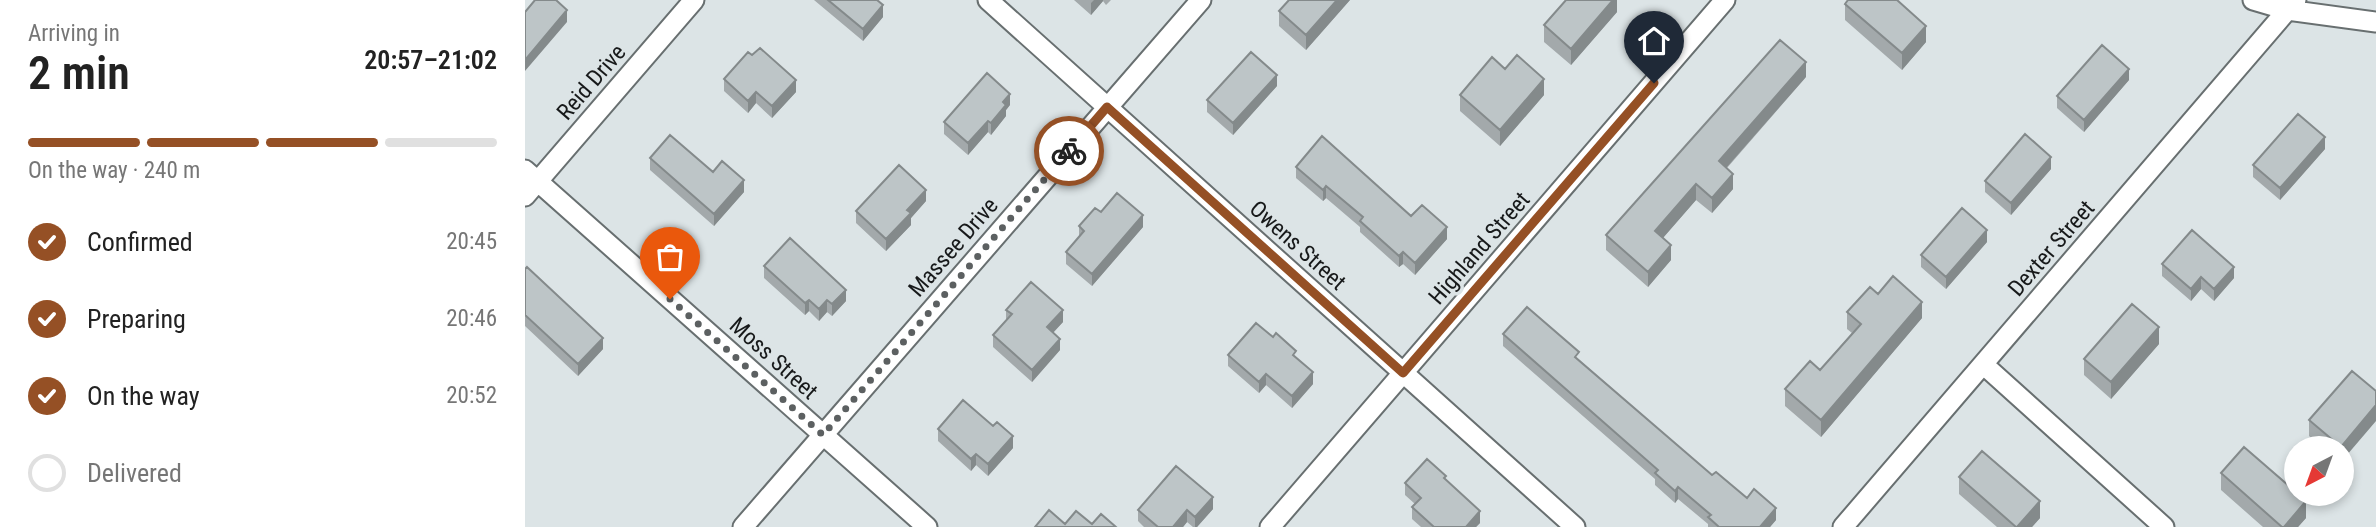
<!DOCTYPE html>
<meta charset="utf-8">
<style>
:root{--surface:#fff;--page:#f6f6f6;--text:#222;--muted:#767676;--line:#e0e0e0;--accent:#955025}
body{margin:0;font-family:"Roboto Condensed",sans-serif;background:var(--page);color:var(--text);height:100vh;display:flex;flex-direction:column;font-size:26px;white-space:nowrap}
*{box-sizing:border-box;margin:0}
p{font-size:23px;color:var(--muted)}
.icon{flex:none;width:38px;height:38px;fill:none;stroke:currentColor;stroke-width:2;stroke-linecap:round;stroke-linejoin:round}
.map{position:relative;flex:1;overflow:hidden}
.sheet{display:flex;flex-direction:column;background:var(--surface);width:525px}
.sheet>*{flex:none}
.needle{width:46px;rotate:221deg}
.fabs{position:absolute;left:1759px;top:436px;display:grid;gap:14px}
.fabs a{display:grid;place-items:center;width:70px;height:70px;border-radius:50%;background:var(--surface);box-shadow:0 4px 10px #0003;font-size:35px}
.pin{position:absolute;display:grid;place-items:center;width:60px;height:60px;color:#fff;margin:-72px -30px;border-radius:50% 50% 50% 0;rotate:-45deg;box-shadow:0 0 7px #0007}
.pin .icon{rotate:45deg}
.courier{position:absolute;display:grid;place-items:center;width:70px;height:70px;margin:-35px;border:5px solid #955025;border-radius:50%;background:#fff;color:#222;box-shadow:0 2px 9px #0007}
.head em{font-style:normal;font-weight:600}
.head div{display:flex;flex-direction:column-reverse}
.head{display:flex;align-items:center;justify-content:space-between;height:119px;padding:0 28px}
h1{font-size:46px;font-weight:600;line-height:52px}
.bar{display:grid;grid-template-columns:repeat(4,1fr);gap:10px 7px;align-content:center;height:84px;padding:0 28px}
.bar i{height:9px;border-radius:5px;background:var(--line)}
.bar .on{background:var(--accent)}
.bar p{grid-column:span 4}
ol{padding:0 28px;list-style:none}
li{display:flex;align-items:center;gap:21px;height:77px}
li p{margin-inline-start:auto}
li .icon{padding:7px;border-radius:50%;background:var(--accent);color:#fff;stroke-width:4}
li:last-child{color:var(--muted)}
li i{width:38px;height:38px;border:4px solid var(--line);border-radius:50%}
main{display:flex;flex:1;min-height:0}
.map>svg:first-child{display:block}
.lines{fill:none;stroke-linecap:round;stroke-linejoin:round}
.minor-casing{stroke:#686f70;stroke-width:23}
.minor{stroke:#fff;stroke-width:19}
.wall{fill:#a3a9ab}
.shaded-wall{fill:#848a8b}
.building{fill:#bdc5c7;stroke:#848a8b;stroke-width:2}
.done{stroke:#5c6061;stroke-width:7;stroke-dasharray:0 12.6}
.route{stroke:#955025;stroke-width:9}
.labels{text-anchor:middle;stroke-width:7;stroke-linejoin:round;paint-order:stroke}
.street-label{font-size:23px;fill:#17191a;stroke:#dce4e6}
</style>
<main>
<section class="sheet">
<div class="head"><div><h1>2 min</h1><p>Arriving in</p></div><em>20:57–21:02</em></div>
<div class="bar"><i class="on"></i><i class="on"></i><i class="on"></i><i></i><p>On the way · 240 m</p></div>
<ol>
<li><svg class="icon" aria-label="check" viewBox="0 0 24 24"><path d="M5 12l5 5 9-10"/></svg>Confirmed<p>20:45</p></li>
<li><svg class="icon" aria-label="check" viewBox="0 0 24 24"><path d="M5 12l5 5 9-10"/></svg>Preparing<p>20:46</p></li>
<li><svg class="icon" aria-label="check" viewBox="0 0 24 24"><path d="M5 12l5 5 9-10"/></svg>On the way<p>20:52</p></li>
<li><i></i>Delivered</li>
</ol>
</section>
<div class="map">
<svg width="1851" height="527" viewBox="0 0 1851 527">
<rect width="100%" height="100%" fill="#dce4e6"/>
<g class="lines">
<defs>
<path id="minor" d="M463,0L1050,527
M1728,0L1762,10L1851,22
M0,170L402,527
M0,196L169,0
M1459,365L1639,527
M218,527L676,0
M745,527L1200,0
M1318,527L1771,0"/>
</defs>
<use href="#minor" class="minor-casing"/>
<use href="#minor" class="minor"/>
</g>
<path class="wall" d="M289,0H352L358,17L338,41Z
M549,0H586L581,5L578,1L566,15Z
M825,0L781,50L754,26V11Z
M1092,0V12L1046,65L1019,42V25Z
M1320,4L1401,42L1377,70L1320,20Z
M980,69L1019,95L975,146L935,111V95Z
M1281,77L1202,168L1208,189L1187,213L1171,200L1138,238L1146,260L1123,287L1081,250V235Z
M199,79L271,92L247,118L231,103L223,113L199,91Z
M1604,80L1559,132L1532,108V96Z
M752,86L708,135L682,112V100Z
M485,105L481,110V116L466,135L463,132L443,155L419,134V122Z
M1800,149L1755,200L1728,177V165Z
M125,158L219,192L189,226L125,170Z
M771,167L886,216L922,239L890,275L878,264L874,267L835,232V227L801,198L798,201L771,178Z
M1526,169L1486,215L1460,192V181Z
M401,201L386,218V225L361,251L331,223V211Z
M576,212L618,227L567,286L541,264V252L554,237V226Z
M1462,242L1421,289L1396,267V255Z
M1637,264L1709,278L1689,301L1676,289L1666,301L1637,276Z
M239,266L321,301L307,316L302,312L294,321L284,311L280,315L239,278Z
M0,269L78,349L53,376L0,326Z
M1353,294L1397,318L1296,437L1260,406V389L1295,370L1327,333L1322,329V312Z
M481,310L538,322L528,333L535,350L507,382L468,347V335L481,320Z
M978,334L1054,360L1187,475L1222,498L1251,520L1245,527H1183V524L1153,499L1150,503L1130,485V479L978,346Z
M1634,344L1586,399L1559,375V359Z
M703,355L771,358L788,384L767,408L741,385L734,393L703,366Z
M1827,371L1816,448H1798L1784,436V420Z
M468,426L488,448L463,476L451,465L446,471L413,441V429Z
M1696,473L1781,518L1773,527H1738L1696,490Z
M1434,477L1515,518L1507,527H1472L1434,494Z
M921,480L955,523L951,527H896L887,519V507L890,504L880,495V483Z
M688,509L672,527H668L662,522L658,527H619L613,521V510Z"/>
<path class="shaded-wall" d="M569,0H578V1L566,15V3Z
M812,0H825L781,50V35Z
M1088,0H1092V12L1046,65V49Z
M358,5V17L338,41V29Z
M42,10V22L0,71V60Z
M1401,26V42L1377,70V53Z
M1281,62V77L1194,176V161Z
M1604,69V80L1559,132V120Z
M752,75V86L708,135V123Z
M1019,79V95L975,146V130Z
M271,80V92L247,118V106Z
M231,92V103L223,113V101Z
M485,94V105L481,110V116L466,135V123L478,102Z
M463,121V132L443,155V143Z
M1800,137V149L1755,200V188Z
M1526,157V169L1486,215V203Z
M1208,174V189L1187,213V198Z
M219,180V192L189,226V214Z
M1171,184V200L1130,247V231Z
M801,186V198L798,201V190Z
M401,190V201L386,218V225L361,251V239L382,210Z
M618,215V227L567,286V274Z
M922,227V239L890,275V263Z
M1462,230V242L1421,289V277Z
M1146,245V260L1123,287V272Z
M878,252V264L874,267V256Z
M1709,267V278L1689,301V289Z
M1676,277V289L1666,301V289Z
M321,290V301L307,316V304Z
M284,300V311L280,315V303Z
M302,300V312L294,321V309Z
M1397,302V318L1296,437V420Z
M538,310V322L522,339V327Z
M1634,327V344L1586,399V382Z
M78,338V349L53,376V364Z
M535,339V350L507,382V370Z
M788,372V384L767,408V396Z
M741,374V385L734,393V382Z
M1851,405V421L1816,462V447Z
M488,436V448L463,476V464Z
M451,454V465L446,471V459Z
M1153,487V499L1150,503V491Z
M688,497V509L672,527H670V517Z
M1515,501V518L1507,527H1492Z
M1781,501V518L1773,527H1759Z
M1251,508V520L1245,527H1235Z
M662,510V522L658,527H648Z
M955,511V523L951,527H941Z"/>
<path class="building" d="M10,0H31L42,10L0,60V12Z
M303,0H352L358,5L338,29Z
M764,0H812L781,35L754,11Z
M1041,0H1088L1046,49L1019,25Z
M1323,0H1372L1401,26L1377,53L1320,4Z
M1255,40L1281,62L1194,161L1208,174L1187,198L1171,184L1130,231L1146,245L1123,272L1081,235Z
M1577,45L1604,69L1559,120L1532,96Z
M235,48L271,80L247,106L231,92L223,101L199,79L223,52L227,55Z
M726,52L752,75L708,123L682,100Z
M992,55L1019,79L975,130L935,95L967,57L980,69Z
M462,73L485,94L478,102L481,105L466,123L463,121L443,143L419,122Z
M1773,114L1800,137L1755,188L1728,165Z
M1500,134L1526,157L1486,203L1460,181Z
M145,135L188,172L197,161L219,180L189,214L125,158Z
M797,136L886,216L897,205L922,227L890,263L878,252L874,256L835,221L838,217L801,186L798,190L771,167Z
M374,165L401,190L382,210L386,213L361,239L331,211Z
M592,193L618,215L567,274L541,252L559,231L554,226L570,208L576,212Z
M1437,208L1462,230L1421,277L1396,255Z
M1667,230L1709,267L1689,289L1676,277L1666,289L1637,264Z
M265,238L321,290L307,304L302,300L294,309L284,300L280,303L239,266Z
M2,267L78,338L53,364L0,315V269Z
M1368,276L1397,302L1296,420L1260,389L1285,361L1295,370L1336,324L1322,312L1345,287L1353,294Z
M506,282L538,310L522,327L535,339L507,370L468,335L487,314L481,310Z
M1607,304L1634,327L1586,382L1559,359Z
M1002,307L1054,352L1050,357L1187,475L1191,472L1222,498L1229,489L1251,508L1235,527H1194L1183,517L1186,515L1153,487L1150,491L1130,473L1133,470L978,334Z
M731,323L748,337L751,333L771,351L768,355L788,372L767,396L741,374L734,382L703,355Z
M1827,371L1851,391V405L1816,447L1784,420Z
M438,400L468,426L472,422L488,436L463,464L451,454L446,459L413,429Z
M1719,447L1771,492V494H1773L1781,501L1759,527H1757L1696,473Z
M1457,451L1515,501L1492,527H1491L1434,477Z
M902,459L921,476L919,478L955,511L941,527H909L887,507L896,498L880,483Z
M651,466L688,497L670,517L662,510L648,527H633L613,510Z
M524,510L540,524L551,511L567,524L576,514L591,527H510Z"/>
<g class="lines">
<path class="done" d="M145,299L298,435L544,151"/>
<path class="route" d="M544,151L582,107L878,373L1129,83"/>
</g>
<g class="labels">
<g class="street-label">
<text transform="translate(66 82) rotate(-49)" y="8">Reid Drive</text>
<text transform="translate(773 245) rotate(42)" y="8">Owens Street</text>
<text transform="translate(428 247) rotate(-49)" y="8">Massee Drive</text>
<text transform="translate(954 248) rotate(-49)" y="8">Highland Street</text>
<text transform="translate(1526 248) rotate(-49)" y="8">Dexter Street</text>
<text transform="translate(249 358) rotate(42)" y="8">Moss Street</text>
</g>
</g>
</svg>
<div class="fabs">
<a><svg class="needle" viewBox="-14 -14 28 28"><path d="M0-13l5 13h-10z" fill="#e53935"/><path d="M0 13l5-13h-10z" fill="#767676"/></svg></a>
</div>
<div class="pin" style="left:145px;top:299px;background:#ea580c"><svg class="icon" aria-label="bag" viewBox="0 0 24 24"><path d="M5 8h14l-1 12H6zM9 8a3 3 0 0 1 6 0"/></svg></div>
<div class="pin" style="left:1129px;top:83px;background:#1f2937"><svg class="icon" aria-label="home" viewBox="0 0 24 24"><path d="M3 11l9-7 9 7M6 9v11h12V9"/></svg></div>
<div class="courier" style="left:544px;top:151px"><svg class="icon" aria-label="bike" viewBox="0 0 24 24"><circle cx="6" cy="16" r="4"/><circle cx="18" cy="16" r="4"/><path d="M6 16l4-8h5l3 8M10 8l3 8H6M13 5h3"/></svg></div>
</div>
</main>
